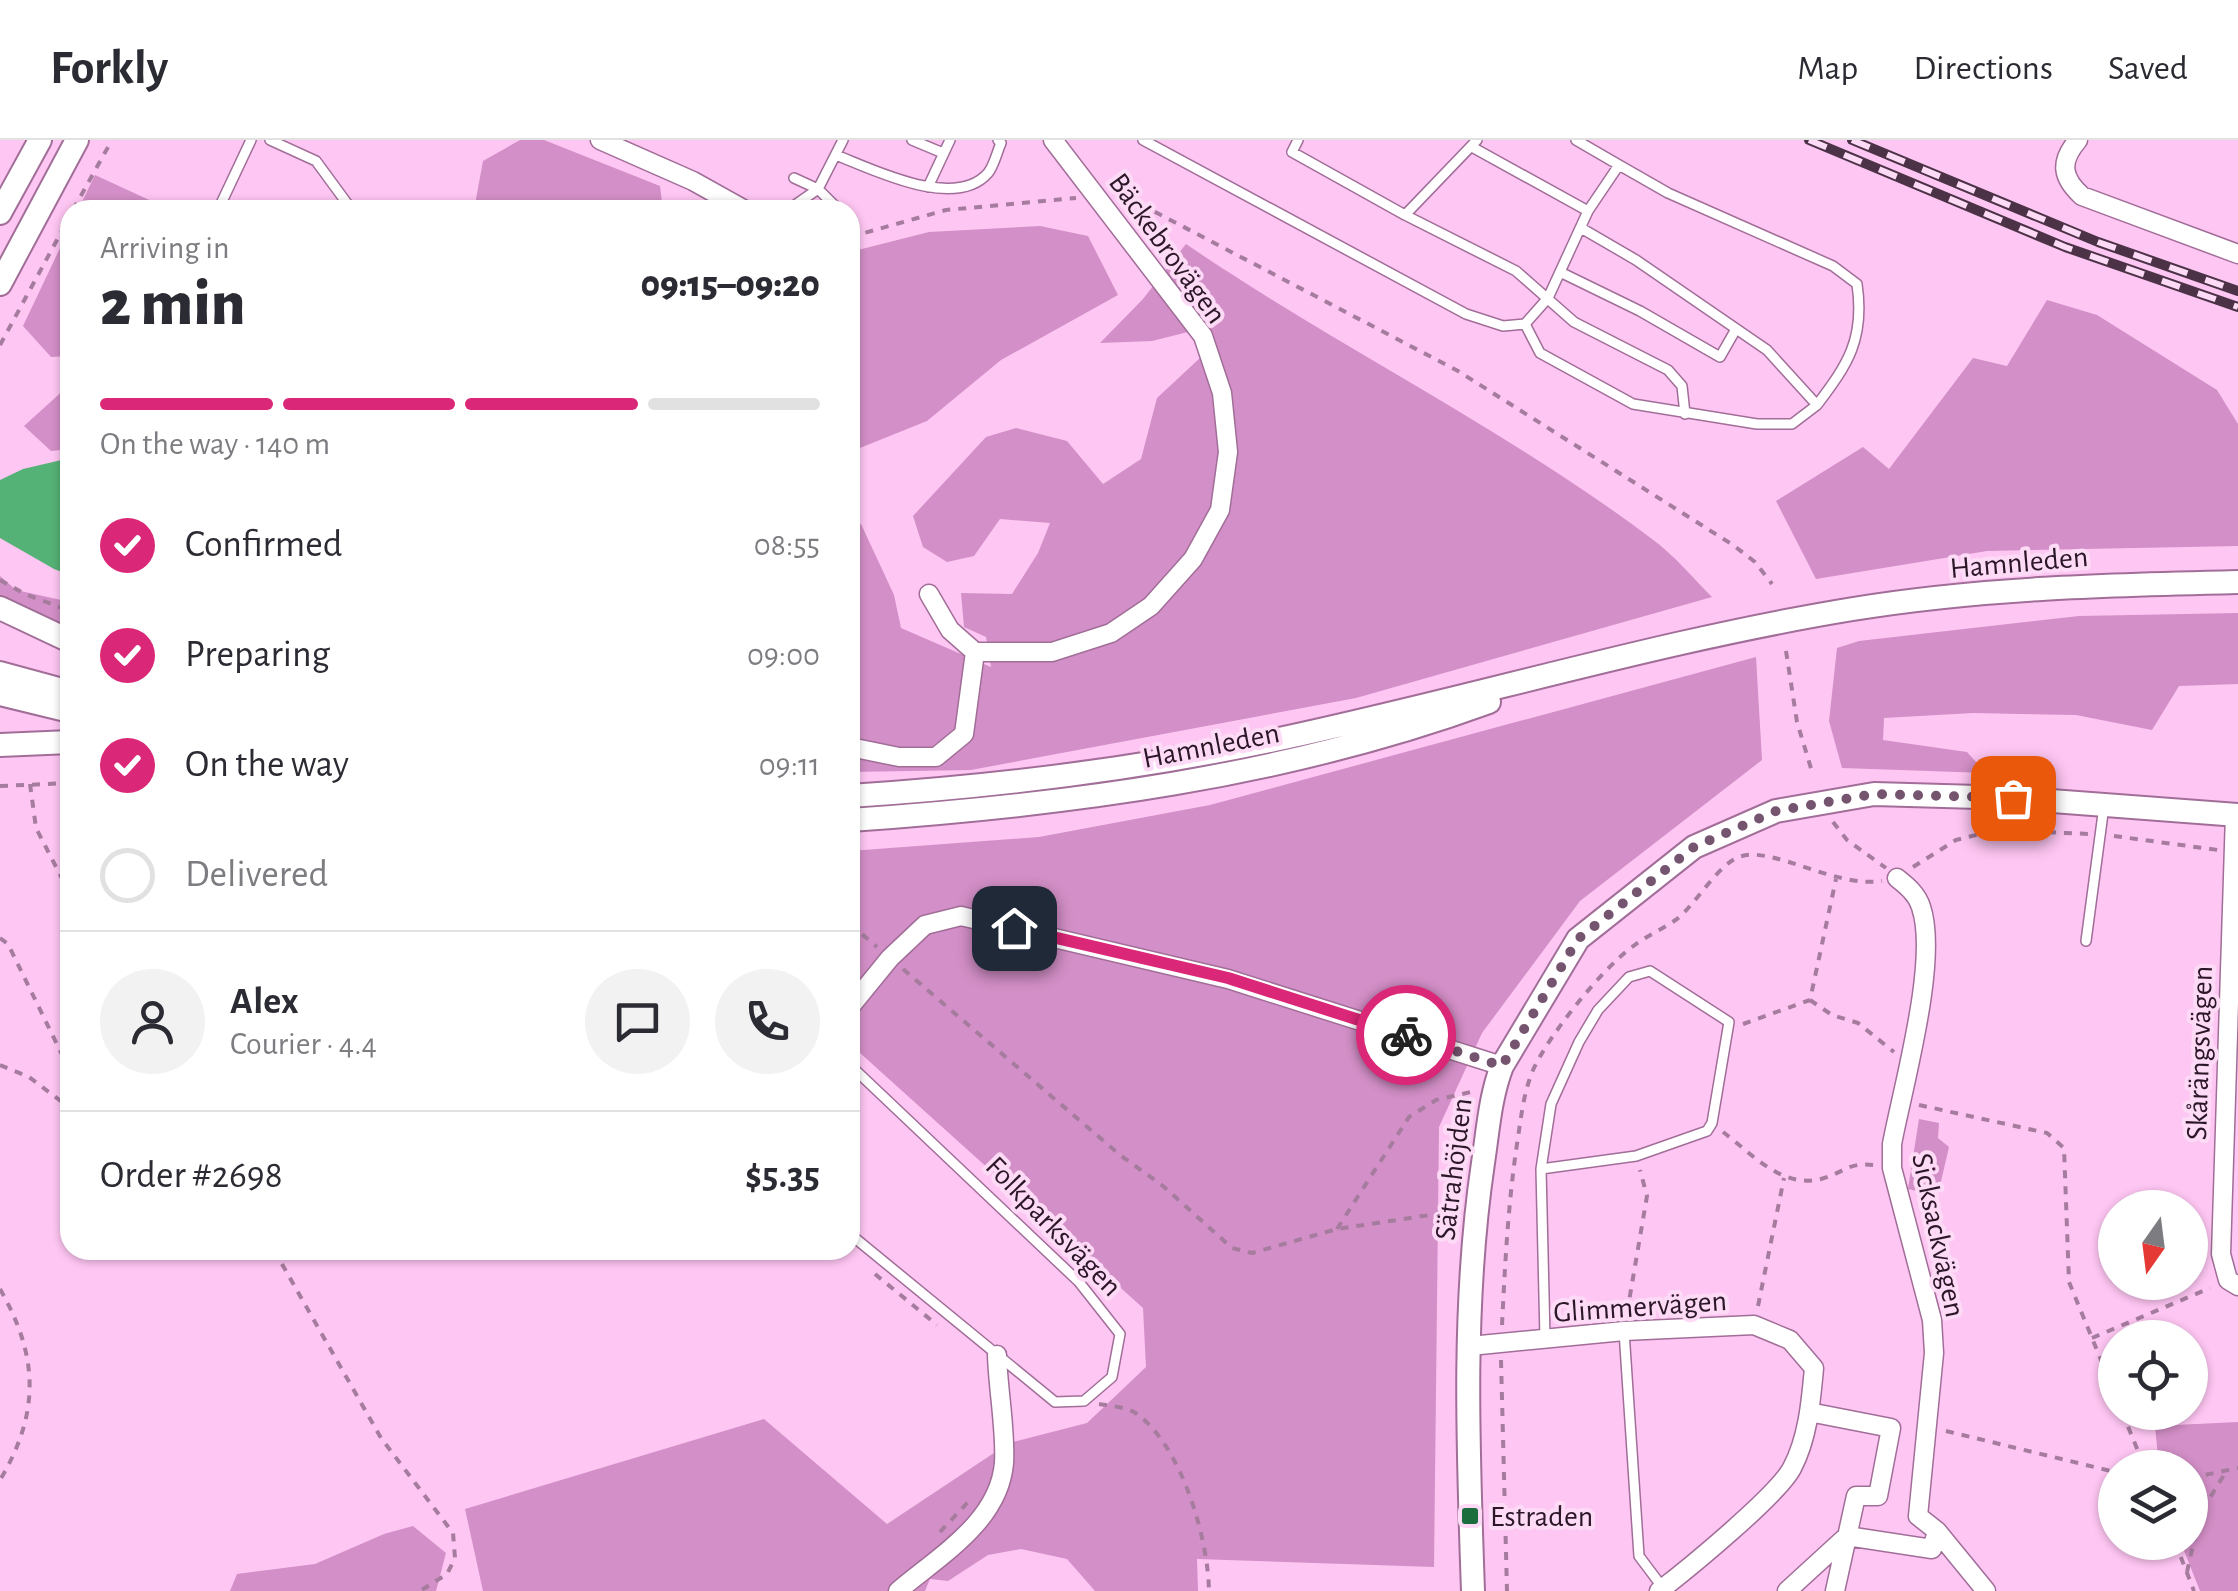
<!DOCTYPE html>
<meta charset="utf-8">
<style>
:root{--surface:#fff;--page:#f2f2f3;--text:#2b2b33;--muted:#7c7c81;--line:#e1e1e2;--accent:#db2777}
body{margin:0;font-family:"Alegreya Sans",sans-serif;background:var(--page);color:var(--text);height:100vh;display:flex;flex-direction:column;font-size:38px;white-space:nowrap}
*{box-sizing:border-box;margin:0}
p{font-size:32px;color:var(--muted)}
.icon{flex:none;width:55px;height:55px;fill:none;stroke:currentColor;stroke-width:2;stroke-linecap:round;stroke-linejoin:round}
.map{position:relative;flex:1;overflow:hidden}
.sheet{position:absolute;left:60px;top:60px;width:800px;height:1060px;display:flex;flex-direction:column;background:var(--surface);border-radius:30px;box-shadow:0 2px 8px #0004}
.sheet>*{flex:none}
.needle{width:65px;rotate:194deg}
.buttons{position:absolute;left:2098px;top:1050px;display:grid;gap:20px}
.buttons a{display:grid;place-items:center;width:110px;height:110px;border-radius:50%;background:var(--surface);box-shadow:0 2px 8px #0004;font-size:50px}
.pin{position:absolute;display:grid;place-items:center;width:85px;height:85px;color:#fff;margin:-42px;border-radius:20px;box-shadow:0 5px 15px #0006}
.courier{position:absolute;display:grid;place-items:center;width:100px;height:100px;margin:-50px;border:8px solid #db2777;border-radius:50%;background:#fff;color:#222;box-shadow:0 2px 12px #0007}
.overview em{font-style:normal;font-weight:800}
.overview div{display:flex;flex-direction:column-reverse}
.overview{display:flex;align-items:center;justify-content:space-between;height:170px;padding:0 40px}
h1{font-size:65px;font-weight:800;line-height:75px}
.bar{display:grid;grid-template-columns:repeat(4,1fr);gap:15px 10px;align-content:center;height:120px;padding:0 40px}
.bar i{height:12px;border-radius:8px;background:var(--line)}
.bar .active{background:var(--accent)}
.bar p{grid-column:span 4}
.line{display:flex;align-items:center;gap:25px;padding:0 40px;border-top:2px solid var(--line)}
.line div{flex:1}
.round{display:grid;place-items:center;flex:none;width:105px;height:105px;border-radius:52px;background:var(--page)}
ol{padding:0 40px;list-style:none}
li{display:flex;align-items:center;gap:30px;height:110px}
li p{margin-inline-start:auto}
li .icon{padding:10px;border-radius:50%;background:var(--accent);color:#fff;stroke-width:4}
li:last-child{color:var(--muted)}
li i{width:55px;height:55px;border:5px solid var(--line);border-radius:50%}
header{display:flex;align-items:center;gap:60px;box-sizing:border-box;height:140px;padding:0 50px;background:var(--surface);border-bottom:2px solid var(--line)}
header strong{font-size:48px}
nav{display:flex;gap:55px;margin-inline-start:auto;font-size:35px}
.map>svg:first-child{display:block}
.green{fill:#d38fc7}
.water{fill:#55b276}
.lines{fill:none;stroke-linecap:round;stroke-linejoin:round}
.lane-casing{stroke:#a16e98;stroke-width:12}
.street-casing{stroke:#a16e98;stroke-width:21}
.secondary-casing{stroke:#a16e98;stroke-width:26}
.path{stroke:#a57c9e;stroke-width:4;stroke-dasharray:8 8;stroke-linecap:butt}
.lane{stroke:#fff;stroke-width:9}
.street{stroke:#fff;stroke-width:18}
.secondary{stroke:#fff;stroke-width:22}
.rail-casing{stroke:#4b3247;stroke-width:10}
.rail{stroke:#fddbf6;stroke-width:6;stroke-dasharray:19;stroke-linecap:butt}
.done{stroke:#75546f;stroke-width:10;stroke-dasharray:0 18}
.route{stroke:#db2777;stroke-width:12}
.poi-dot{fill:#1c6d3e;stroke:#fddbf6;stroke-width:4}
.labels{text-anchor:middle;stroke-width:8;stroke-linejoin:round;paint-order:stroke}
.street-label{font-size:30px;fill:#2b1728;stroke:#fddbf6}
.poi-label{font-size:30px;fill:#2b1728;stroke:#fddbf6;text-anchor:start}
</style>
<header>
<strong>Forkly</strong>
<nav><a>Map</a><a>Directions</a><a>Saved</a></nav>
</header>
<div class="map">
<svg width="2238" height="1451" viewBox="0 0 2238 1451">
<rect width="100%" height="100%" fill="#fec6f3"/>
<path class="green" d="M520,0H544L660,46L663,70H474L483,21Z
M95,35L171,70H78Z
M1040,86L1088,96L1118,155L1001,220L927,281L850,312V112L929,92Z
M70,87V216L51,217L23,186Z
M1186,104C1337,207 1505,288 1652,399C1674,415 1693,438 1712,457L1356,558L971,630L850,632V377L861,384L894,455L901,488L991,527L986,497L964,487L961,453L1012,454L1038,413L1050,383L1000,379L974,416L947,422L923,407L913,376L986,297L1016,288L1067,301L1103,344L1141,319L1157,258L1215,204L1204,188L1152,201L1100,203L1143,159Z
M2047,160L2097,175L2217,250L2238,284V406L1987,411L1816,439L1776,361L1863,307L1889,329L1973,218L2007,226Z
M67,247H70V309L51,311L24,286Z
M0,436L16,450L70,462V493L0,459Z
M2238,473V544L2179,546L2152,590L2076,575L1973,573L1884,578L1883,600L1967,612L1986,633L1842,628L1829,581L1837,508L1859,501L2079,476Z
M1756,517L1762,620L1580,761L1482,893L1439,987L1434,1427L1197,1419L1198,1451H1095L1067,1419L1021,1409L988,1415L948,1441L930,1439L925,1451H483L465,1369L764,1279L887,1384L1009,1303L1087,1283L1146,1227L1143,1168L850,904V711L1039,697L1210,665Z
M1919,979L1939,983L1938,998L1949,1007L1939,1050L1934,1055L1908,1049Z
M2238,1282V1451H2200L2181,1403L2190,1402V1328L2159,1327L2155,1286Z
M413,1386L446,1413L436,1451H230L237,1434L315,1424L384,1394Z"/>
<path class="water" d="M70,318V435L54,429L0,398V340L23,329Z"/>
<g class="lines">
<defs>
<path id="lane" d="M270,0L316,21L349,66
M912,0L943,13
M1143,0L1466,174L1503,186L1525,184L1548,158L1588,71L1619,25L1576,0
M1298,0L1292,12L1405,75L1477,0
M1472,7L1588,71
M836,15C872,29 955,71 988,33C994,26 997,12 1001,3L998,0
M1619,25L1668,53L1833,126L1857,144C1865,199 1848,224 1817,265
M794,38L818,49L838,69
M928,47L950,0
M218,70L251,0
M788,70L818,49L843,0
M1405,75L1516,131L1574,182L1668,230L1682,246L1685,274
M1560,132L1640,171L1720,217L1736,189
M1525,184L1540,213L1633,264L1757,284H1792L1817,265L1767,210L1636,120L1581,88
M2086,801L2104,666
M850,925L1079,1142L1120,1194L1112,1237L1084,1261L1055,1262L850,1094
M1541,1029L1551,964L1579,902L1598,870L1629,837L1650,831L1729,882L1712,983L1707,991L1636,1016L1541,1029L1545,1198
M1624,1191L1639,1416L1663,1448"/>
<path id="street" d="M600,0L693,41L745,70
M2078,0C2059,22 2062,38 2082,56L2238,114
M929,454L950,490L975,512H1052L1111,493L1151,466L1193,419L1220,370L1228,312L1222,253L1203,196L1053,0
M850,607L899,617H936L964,594L975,512
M2235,674L2221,1114L2228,1140L2238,1146
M1897,738C1907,746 1917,754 1921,767C1939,820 1903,946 1892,1004V1028L1932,1180L1934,1213L1918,1376L1937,1391L1986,1451
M850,867L890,818L925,785L961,776L1228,839L1502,926
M1470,1206L1624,1191L1754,1185L1790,1200L1814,1228C1811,1261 1808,1298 1792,1328C1778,1355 1688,1429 1659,1451
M1809,1272L1891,1288L1878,1356H1856L1835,1451
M1847,1396L1932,1409L1937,1391
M898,1451C939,1416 999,1382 1004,1323C1006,1291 998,1249 997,1215
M1787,1451L1846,1397"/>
<path id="secondary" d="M0,73L40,0
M0,144L77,0
M0,468L70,501
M0,533L70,552
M0,554L70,571
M0,605L70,602
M850,656C991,647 1131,630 1270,601C1465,560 1657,501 1853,469C1981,448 2109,445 2238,442
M850,680C1067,665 1284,637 1489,562
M1473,1451C1468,1309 1462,1164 1483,1023C1488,990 1490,957 1502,926L1578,799L1694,707L1776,671L1874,654L2013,658L2238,675"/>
</defs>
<use href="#lane" class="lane-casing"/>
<use href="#street" class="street-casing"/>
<use href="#secondary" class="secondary-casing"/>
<path class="path" d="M1125,61L1140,64L1458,231L1733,405L1755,422L1772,444
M73,70L112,0
M850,97L946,70L1076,58
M0,205L70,76
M0,440L25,454L70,471
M1786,511L1797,582L1813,635
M30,644L36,688L70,754
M0,646L70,643
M1833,682L1847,700L1886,728
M2114,696L2218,710
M1913,727L1956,700L1996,690L2089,694
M850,784L877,807
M0,798L8,804L70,931
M903,829L1120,1015L1163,1046L1232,1108L1252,1113L1337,1089L1450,1072
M1810,860L1832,875L1858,883L1894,912
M1743,884L1810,860L1836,739
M0,925L29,937L70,968
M1919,965L2047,993L2064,1008L2069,1142L2115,1254
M1723,992C1751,1013 1782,1049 1821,1039C1844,1033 1847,1022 1874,1025
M1337,1089L1409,977L1436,960L1475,951
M274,1110L381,1298L453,1393L455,1418L447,1434L420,1451
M875,1134L937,1185
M0,1149C39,1217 40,1273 0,1340
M1758,1166L1784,1038
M1627,1173L1647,1056L1640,1030
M1502,1185C1505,1125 1508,1064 1517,1004C1521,979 1523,954 1533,930C1549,895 1601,830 1632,807C1646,796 1663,789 1677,779C1697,763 1720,721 1742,716C1774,707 1836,748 1882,741
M2092,1198L2210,1148
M1501,1220L1507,1451
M1099,1264C1111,1266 1127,1267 1137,1274C1182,1307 1208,1398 1209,1451
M2122,1272L2145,1328
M1946,1291L2115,1332
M2190,1338L2238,1328
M940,1392L968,1362
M2175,1402L2194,1451
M2187,1432L2200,1374L2227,1330"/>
<use href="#lane" class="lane"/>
<use href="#street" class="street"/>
<use href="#secondary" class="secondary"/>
<defs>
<path id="rail" d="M1809,0L2065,107L2238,167
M1852,0L2098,102L2238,151"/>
</defs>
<use href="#rail" class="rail-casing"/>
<use href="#rail" class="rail"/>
</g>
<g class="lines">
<path class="done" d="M1406,895L1502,926L1578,799L1694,707L1776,671L1874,654L2013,658"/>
<path class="route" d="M1014,788L1228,838L1406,895"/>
</g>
<rect class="poi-dot" x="1460" y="1366" width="20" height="20" rx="5"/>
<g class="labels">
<g class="street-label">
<text transform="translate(1168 108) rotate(54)" y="10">Bäckebrovägen</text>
<text transform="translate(2019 422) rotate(-5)" y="10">Hamnleden</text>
<text transform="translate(1211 605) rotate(-11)" y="10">Hamnleden</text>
<text transform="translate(2199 913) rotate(-88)" y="10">Skårängsvägen</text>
<text transform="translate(1453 1029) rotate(-83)" y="10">Sätrahöjden</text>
<text transform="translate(1054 1086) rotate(46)" y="10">Folkparksvägen</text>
<text transform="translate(1939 1095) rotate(78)" y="10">Sicksackvägen</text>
<text transform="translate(1640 1166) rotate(-4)" y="10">Glimmervägen</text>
</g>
<g class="poi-label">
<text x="1490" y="1386">Estraden</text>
</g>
</g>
</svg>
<div class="buttons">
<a><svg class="needle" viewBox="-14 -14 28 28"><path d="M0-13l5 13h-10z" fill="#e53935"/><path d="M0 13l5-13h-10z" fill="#7c7c81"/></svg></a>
<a><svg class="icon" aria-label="locate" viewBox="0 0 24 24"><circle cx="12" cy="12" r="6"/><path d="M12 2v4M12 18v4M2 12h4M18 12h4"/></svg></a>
<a><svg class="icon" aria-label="layers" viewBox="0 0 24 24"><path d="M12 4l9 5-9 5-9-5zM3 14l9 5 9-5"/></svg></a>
</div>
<div class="pin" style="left:2013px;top:658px;background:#ea580c"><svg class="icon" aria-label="bag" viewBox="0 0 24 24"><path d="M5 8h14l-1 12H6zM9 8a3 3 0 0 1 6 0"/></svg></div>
<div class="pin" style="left:1014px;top:788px;background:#1f2937"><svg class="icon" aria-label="home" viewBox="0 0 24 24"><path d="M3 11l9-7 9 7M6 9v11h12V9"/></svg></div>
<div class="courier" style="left:1406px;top:895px"><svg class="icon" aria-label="bike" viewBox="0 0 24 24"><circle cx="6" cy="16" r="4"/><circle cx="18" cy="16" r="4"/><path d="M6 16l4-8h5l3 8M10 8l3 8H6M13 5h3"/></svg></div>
<section class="sheet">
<div class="overview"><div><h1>2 min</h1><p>Arriving in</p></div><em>09:15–09:20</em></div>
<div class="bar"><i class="active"></i><i class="active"></i><i class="active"></i><i></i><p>On the way · 140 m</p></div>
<ol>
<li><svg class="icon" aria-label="check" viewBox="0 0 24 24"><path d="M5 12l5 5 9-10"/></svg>Confirmed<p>08:55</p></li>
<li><svg class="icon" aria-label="check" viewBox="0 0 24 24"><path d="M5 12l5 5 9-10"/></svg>Preparing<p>09:00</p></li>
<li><svg class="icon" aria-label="check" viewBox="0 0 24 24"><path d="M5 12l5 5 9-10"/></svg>On the way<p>09:11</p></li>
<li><i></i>Delivered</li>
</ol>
<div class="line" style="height:180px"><a class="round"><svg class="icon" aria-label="person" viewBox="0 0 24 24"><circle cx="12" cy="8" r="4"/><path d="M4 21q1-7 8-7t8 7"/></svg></a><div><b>Alex</b><p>Courier · 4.4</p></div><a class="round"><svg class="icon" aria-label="chat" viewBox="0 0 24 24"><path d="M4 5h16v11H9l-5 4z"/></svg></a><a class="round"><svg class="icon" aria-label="phone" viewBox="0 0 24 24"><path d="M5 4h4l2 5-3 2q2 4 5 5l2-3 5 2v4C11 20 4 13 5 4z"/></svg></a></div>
<div class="line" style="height:130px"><div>Order #2698</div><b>$5.35</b></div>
</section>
</div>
